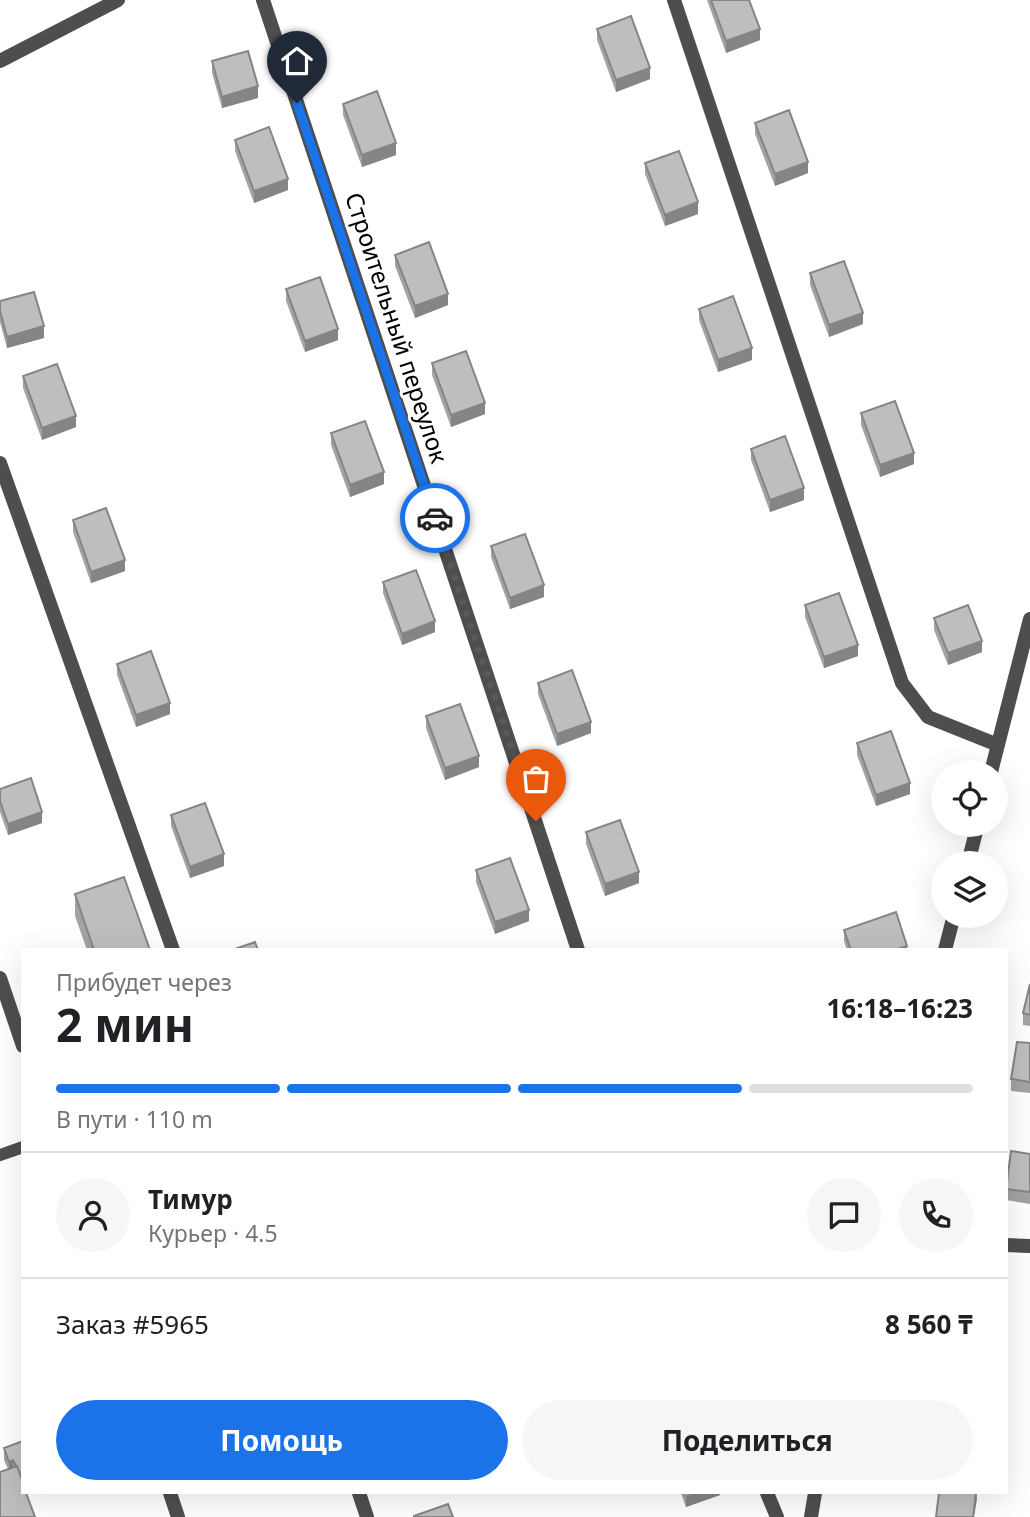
<!DOCTYPE html>
<html lang="ru">
<meta charset="utf-8">
<style>
:root{--surface:#fff;--page:#f6f6f6;--text:#202124;--muted:#757577;--line:#e0e0e0;--accent:#1a73e8}
body{margin:0;font-family:"Noto Sans",sans-serif;background:var(--page);color:var(--text);height:100vh;display:flex;flex-direction:column;font-size:26px;white-space:nowrap}
*{box-sizing:border-box;margin:0}
p{font-size:23px;color:var(--muted)}
.icon{flex:none;width:38px;height:38px;fill:none;stroke:currentColor;stroke-width:2;stroke-linecap:round;stroke-linejoin:round}
.map{position:relative;flex:1;overflow:hidden}
.side{position:absolute;left:21px;top:948px;width:987px;height:546px;display:flex;flex-direction:column;background:var(--surface);border-radius:0px;box-shadow:0 7px 28px #0002}
.side>*{flex:none}
.controls{position:absolute;left:931px;top:760px;display:grid;gap:14px}
.controls a{display:grid;place-items:center;width:77px;height:77px;border-radius:50%;background:var(--surface);box-shadow:0 7px 28px #0002;font-size:35px}
.pin{position:absolute;display:grid;place-items:center;width:60px;height:60px;color:#fff;margin:-72px -30px;border-radius:50% 50% 50% 0;rotate:-45deg;box-shadow:0 0 7px #0007}
.pin .icon{rotate:45deg}
.courier{position:absolute;display:grid;place-items:center;width:70px;height:70px;margin:-35px;border:5px solid #1a73e8;border-radius:50%;background:#fff;color:#222;box-shadow:0 2px 9px #0007}
.summary em{font-style:normal;font-weight:700}
.summary div{display:flex;flex-direction:column-reverse}
.summary{display:flex;align-items:center;justify-content:space-between;height:119px;padding:0 35px}
h1{font-size:46px;font-weight:700;line-height:52px}
.bar{display:grid;grid-template-columns:repeat(4,1fr);gap:10px 7px;align-content:center;height:84px;padding:0 35px}
.bar i{height:9px;border-radius:5px;background:var(--line)}
.bar .current{background:var(--accent)}
.bar p{grid-column:span 4}
.line{display:flex;align-items:center;gap:18px;padding:0 35px;border-top:2px solid var(--line)}
.line div{flex:1}
.round{display:grid;place-items:center;flex:none;width:74px;height:74px;border-radius:37px;background:var(--page)}
.action{display:flex;gap:14px;margin-top:auto;padding:14px 35px}
.action a{flex:1;height:80px;border-radius:42px;background:var(--accent);color:#fff;font-size:28px;font-weight:700;line-height:80px;text-align:center}
.action a+a{background:var(--page);color:var(--text)}
.map>svg:first-child{display:block}
.lines{fill:none;stroke-linecap:round;stroke-linejoin:round}
.service{stroke:#4e4e4e;stroke-width:12}
.minor{stroke:#4e4e4e;stroke-width:14}
.tertiary{stroke:#4e4e4e;stroke-width:14}
.wall{fill:#a3a3a3}
.shaded-wall{fill:#858585}
.building{fill:#bebebe;stroke:#858585;stroke-width:2}
.done{stroke:#595959;stroke-width:7;stroke-dasharray:0 12.6}
.route{stroke:#1a73e8;stroke-width:9}
.labels{text-anchor:middle;stroke-width:6;stroke-linejoin:round;paint-order:stroke}
.street-label{font-size:24px;fill:#000;stroke:#fff}
</style>
<div class="map">
<svg width="1030" height="1517" viewBox="0 0 1030 1517">
<rect width="100%" height="100%" fill="#fff"/>
<g class="lines">
<path class="service" d="M0,1155L23,1147"/>
<path class="minor" d="M263,0L578,950
M674,0L902,683L928,717L998,745
M0,463L173,950
M991,772L1030,619
M968,863L978,824
M945,950L954,915
M1006,1245L1030,1246
M359,1493L367,1517
M767,1493L777,1517
M811,1517L815,1493"/>
<path class="tertiary" d="M0,61L118,0
M0,978L23,1046
M170,1493L178,1517"/>
</g>
<path class="wall" d="M707,0H749L760,40L726,53Z
M597,29L650,79L616,92L597,40Z
M212,61L258,98L222,108L212,73Z
M343,104L396,155L362,167L343,115Z
M755,123L808,173L775,186L755,134Z
M235,140L288,190L254,203L235,151Z
M645,163L698,214L665,226L645,174Z
M395,255L448,305L415,318L395,266Z
M810,273L863,324L829,337L810,285Z
M286,289L338,340L305,352L286,301Z
M0,301L44,338L7,348L0,322Z
M699,309L752,360L718,372L699,320Z
M432,363L485,414L451,427L432,375Z
M23,376L76,427L42,440L23,388Z
M861,413L914,464L880,477L861,425Z
M331,433L384,484L350,497L331,445Z
M751,449L804,500L770,512L751,460Z
M73,520L125,571L91,583L73,532Z
M491,546L544,597L510,609L491,557Z
M383,582L435,632L402,645L383,593Z
M805,605L858,656L824,668L805,617Z
M934,618L982,652L948,665L934,630Z
M117,664L170,714L136,727L117,675Z
M538,683L591,733L557,746L538,694Z
M426,716L479,767L445,780L426,728Z
M857,743L910,794L876,806L857,755Z
M0,789L42,823L8,835L0,812Z
M171,815L224,866L190,878L171,826Z
M586,832L639,883L605,896L586,844Z
M476,870L529,921L495,934L476,882Z
M75,894L150,950H87L75,916Z
M844,930L907,950H847L844,941Z
M1030,984V1026L1023,1025V1013Z
M1030,1043V1093L1011,1091V1079Z
M1030,1154V1204L1006,1200V1186Z
M23,1441V1493L8,1469L4,1460V1448Z
M681,1493H720V1495L686,1507Z"/>
<path class="shaded-wall" d="M760,29V40L726,53V41Z
M650,68V79L616,92V80Z
M258,86V98L222,108V97Z
M396,143V155L362,167V155Z
M808,162V173L775,186V174Z
M288,179V190L254,203V191Z
M698,202V214L665,226V215Z
M448,294V305L415,318V306Z
M863,313V324L829,337V325Z
M44,326V338L7,348V337Z
M338,329V340L305,352V341Z
M752,348V360L718,372V360Z
M485,403V414L451,427V415Z
M76,416V427L42,440V428Z
M914,453V464L880,477V465Z
M384,472V484L350,497V485Z
M804,488V500L770,512V500Z
M125,560V571L91,583V572Z
M544,585V597L510,609V598Z
M435,621V632L402,645V634Z
M982,641V652L948,665V653Z
M858,645V656L824,668V657Z
M170,703V714L136,727V715Z
M591,722V733L557,746V734Z
M479,756V767L445,780V768Z
M910,783V794L876,806V795Z
M42,812V823L8,835V824Z
M224,854V866L190,878V867Z
M639,872V883L605,896V884Z
M529,910V921L495,934V922Z
M907,946V950H894Z
M13,1460V1471L9,1473V1462Z
M695,1493H720V1495L686,1507V1496Z
M976,1493L977,1499L974,1517H973Z"/>
<path class="building" d="M711,0H749L760,29L726,41Z
M631,16L650,68L616,80L597,29Z
M248,51L258,86L222,97L212,61Z
M377,91L396,143L362,155L343,104Z
M789,110L808,162L775,174L755,123Z
M269,127L288,179L254,191L235,140Z
M679,151L698,202L665,215L645,163Z
M429,242L448,294L415,306L395,255Z
M844,261L863,313L829,325L810,273Z
M320,277L338,329L305,341L286,289Z
M34,292L44,326L7,337L0,311V301Z
M733,296L752,348L718,360L699,309Z
M466,351L485,403L451,415L432,363Z
M57,364L76,416L42,428L23,376Z
M895,401L914,453L880,465L861,413Z
M365,421L384,472L350,485L331,433Z
M785,436L804,488L770,500L751,449Z
M106,508L125,560L91,572L73,520Z
M525,534L544,585L510,598L491,546Z
M416,570L435,621L402,634L383,582Z
M839,593L858,645L824,657L805,605Z
M968,605L982,641L948,653L934,618Z
M151,651L170,703L136,715L117,664Z
M572,670L591,722L557,734L538,683Z
M460,704L479,756L445,768L426,716Z
M891,731L910,783L876,795L857,743Z
M31,778L42,812L8,824L0,801V789Z
M205,803L224,854L190,867L171,815Z
M620,820L639,872L605,884L586,832Z
M510,858L529,910L495,922L476,870Z
M124,877L150,950H94L75,894Z
M896,912L907,946L894,950H851L844,930Z
M255,942L258,950H232Z
M1030,984V1015L1023,1013Z
M1017,1042L1030,1043V1082L1011,1079Z
M1011,1151L1030,1154V1192L1006,1189Z
M23,1441V1476L21,1477L17,1466H16L13,1460L9,1462L4,1448Z
M17,1466L23,1482V1493H26L35,1517H0V1472Z
M939,1493H976L973,1517H936Z
M448,1504L453,1517H414V1516Z"/>
<g class="lines">
<path class="done" d="M435,518L536,821"/>
<path class="route" d="M297,103L435,518"/>
</g>
<g class="labels">
<g class="street-label">
<text transform="translate(396 328) rotate(72)" y="8">Строительный переулок</text>
</g>
</g>
</svg>
<div class="controls">
<a><svg class="icon" aria-label="locate" viewBox="0 0 24 24"><circle cx="12" cy="12" r="6"/><path d="M12 2v4M12 18v4M2 12h4M18 12h4"/></svg></a>
<a><svg class="icon" aria-label="layers" viewBox="0 0 24 24"><path d="M12 4l9 5-9 5-9-5zM3 14l9 5 9-5"/></svg></a>
</div>
<div class="pin" style="left:536px;top:821px;background:#ea580c"><svg class="icon" aria-label="bag" viewBox="0 0 24 24"><path d="M5 8h14l-1 12H6zM9 8a3 3 0 0 1 6 0"/></svg></div>
<div class="pin" style="left:297px;top:103px;background:#1f2937"><svg class="icon" aria-label="home" viewBox="0 0 24 24"><path d="M3 11l9-7 9 7M6 9v11h12V9"/></svg></div>
<div class="courier" style="left:435px;top:518px"><svg class="icon" aria-label="car" viewBox="0 0 24 24"><path d="M5 17H2v-5l4-1 3-4h7l3 4 3 1v5h-3M9 17h6M6 11h13"/><circle cx="7" cy="17" r="2"/><circle cx="17" cy="17" r="2"/></svg></div>
<section class="side">
<div class="summary"><div><h1>2 мин</h1><p>Прибудет через</p></div><em>16:18–16:23</em></div>
<div class="bar"><i class="current"></i><i class="current"></i><i class="current"></i><i></i><p>В пути · 110 m</p></div>
<div class="line" style="height:126px"><a class="round"><svg class="icon" aria-label="person" viewBox="0 0 24 24"><circle cx="12" cy="8" r="4"/><path d="M4 21q1-7 8-7t8 7"/></svg></a><div><b>Тимур</b><p>Курьер · 4.5</p></div><a class="round"><svg class="icon" aria-label="chat" viewBox="0 0 24 24"><path d="M4 5h16v11H9l-5 4z"/></svg></a><a class="round"><svg class="icon" aria-label="phone" viewBox="0 0 24 24"><path d="M5 4h4l2 5-3 2q2 4 5 5l2-3 5 2v4C11 20 4 13 5 4z"/></svg></a></div>
<div class="line" style="height:91px"><div>Заказ #5965</div><b>8 560 ₸</b></div>
<div class="action"><a>Помощь</a><a>Поделиться</a></div>
</section>
</div>
